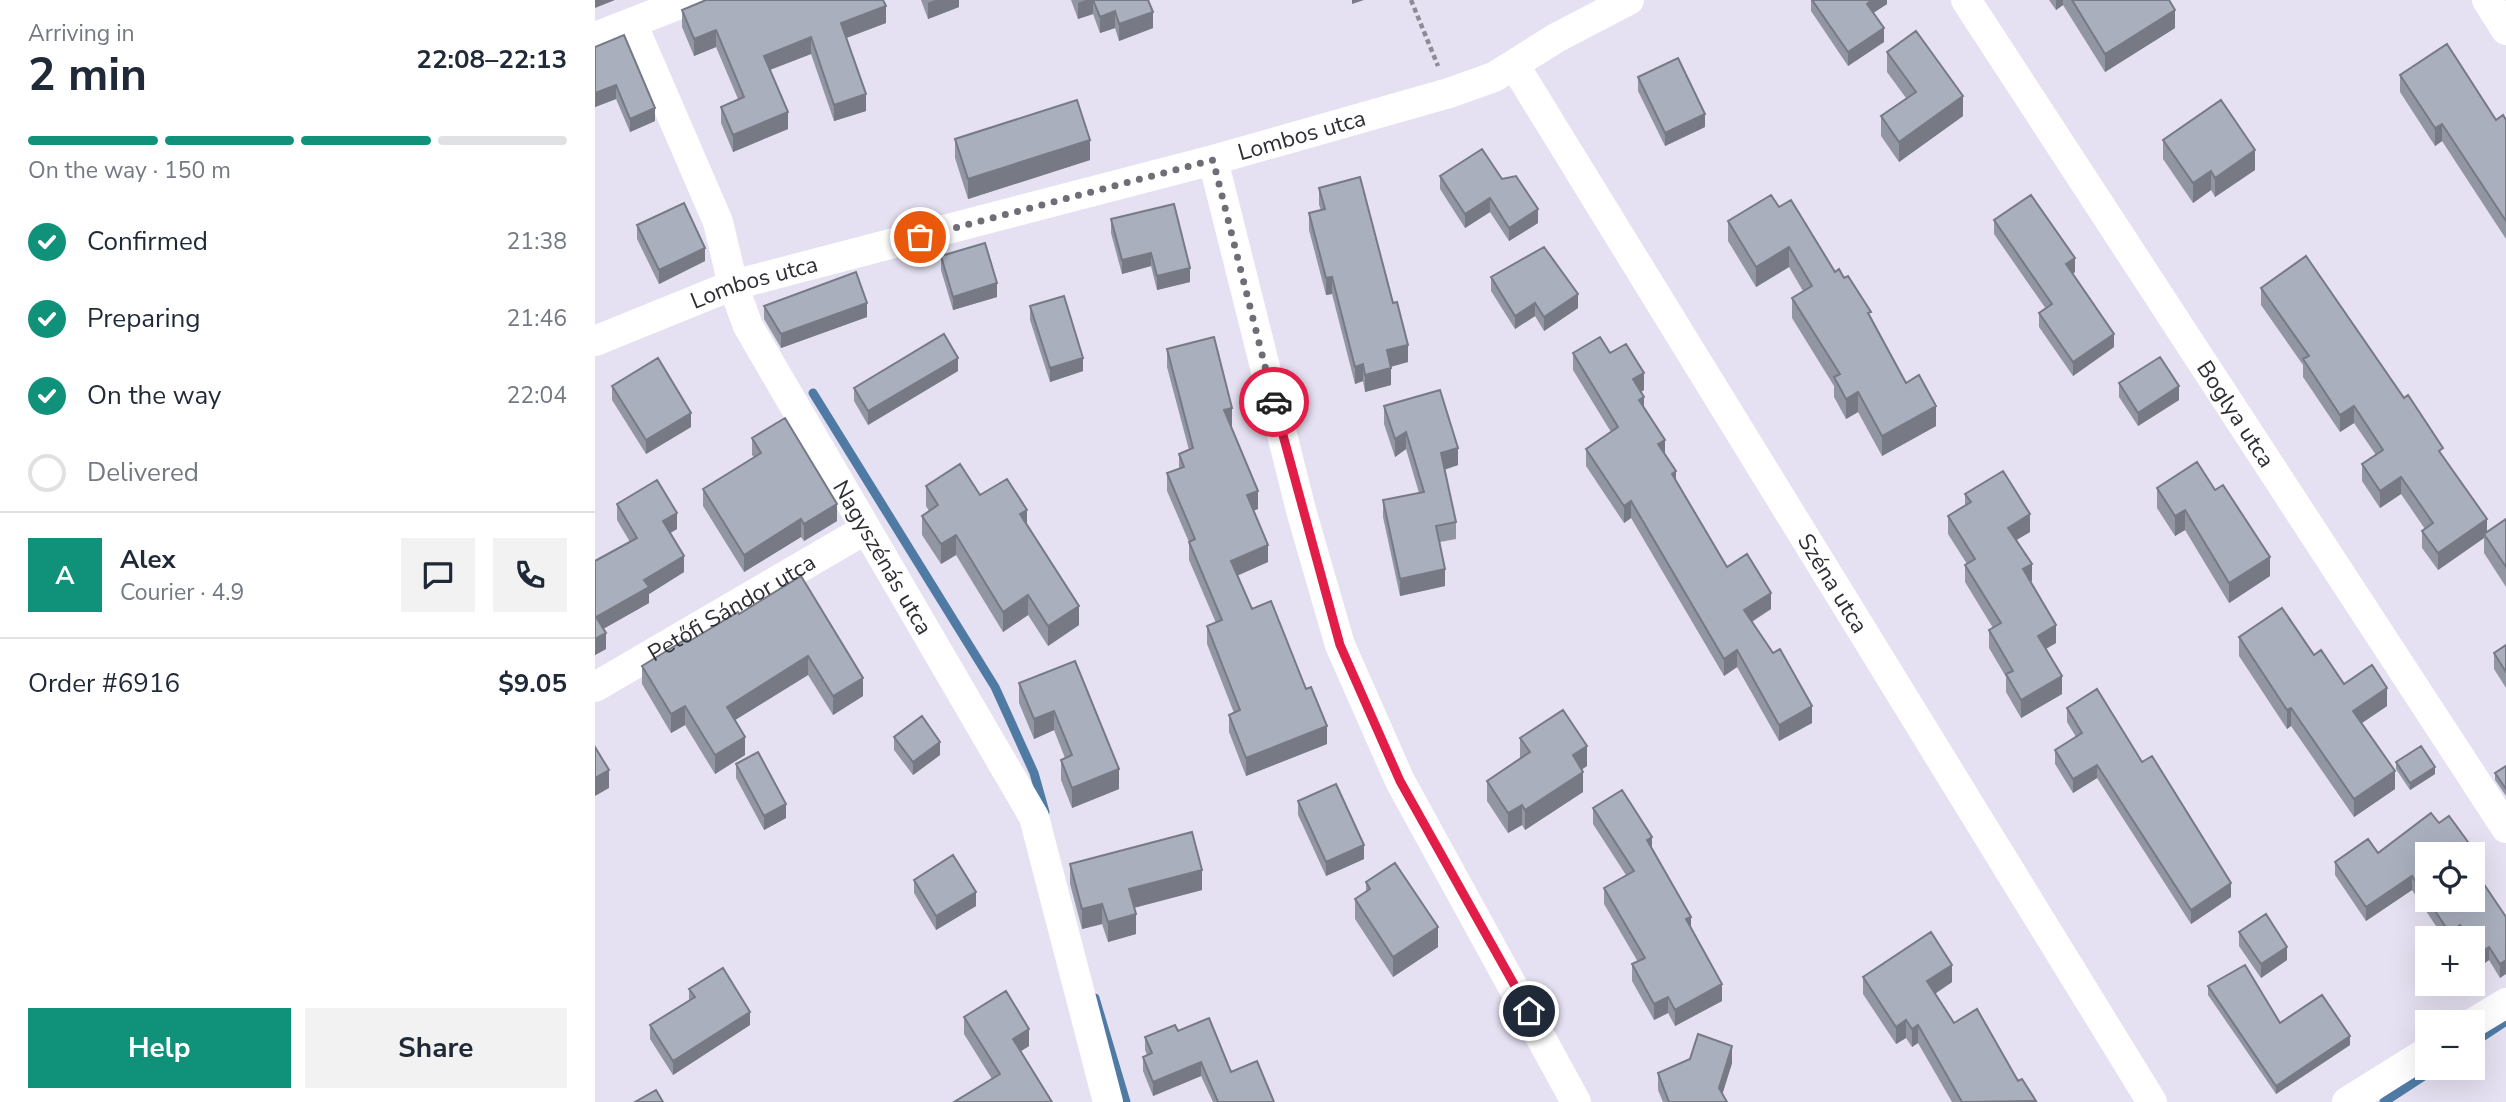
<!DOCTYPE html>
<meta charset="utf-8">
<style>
:root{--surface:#fff;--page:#f2f2f3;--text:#1f2937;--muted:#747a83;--line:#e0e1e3;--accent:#10927a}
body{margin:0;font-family:"Nunito Sans",sans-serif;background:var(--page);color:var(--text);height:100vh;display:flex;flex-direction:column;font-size:26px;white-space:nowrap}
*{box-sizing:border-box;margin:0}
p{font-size:23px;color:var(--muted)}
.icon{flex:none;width:38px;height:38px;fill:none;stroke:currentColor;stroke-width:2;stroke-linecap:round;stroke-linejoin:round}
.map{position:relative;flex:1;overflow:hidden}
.panel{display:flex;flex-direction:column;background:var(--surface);width:595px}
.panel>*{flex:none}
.buttons{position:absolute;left:1820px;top:842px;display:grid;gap:14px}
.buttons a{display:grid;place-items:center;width:70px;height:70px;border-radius:0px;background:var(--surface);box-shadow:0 7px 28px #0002;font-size:35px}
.pin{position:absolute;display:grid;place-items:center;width:60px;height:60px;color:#fff;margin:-30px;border:4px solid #fff;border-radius:50%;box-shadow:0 2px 7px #0007}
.courier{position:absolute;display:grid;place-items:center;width:70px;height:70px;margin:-35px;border:5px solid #e11d48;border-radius:50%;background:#fff;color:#222;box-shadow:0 2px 9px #0007}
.headline em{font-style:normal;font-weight:700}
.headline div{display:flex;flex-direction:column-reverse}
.headline{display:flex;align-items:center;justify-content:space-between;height:119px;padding:0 28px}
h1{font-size:46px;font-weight:700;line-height:52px}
.bar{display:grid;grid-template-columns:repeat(4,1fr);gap:10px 7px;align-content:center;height:84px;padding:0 28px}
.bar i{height:9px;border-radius:5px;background:var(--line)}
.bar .selected{background:var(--accent)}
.bar p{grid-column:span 4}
.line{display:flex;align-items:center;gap:18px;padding:0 28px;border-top:2px solid var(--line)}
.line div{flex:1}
.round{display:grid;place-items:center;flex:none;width:74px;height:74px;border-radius:0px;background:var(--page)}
ol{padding:0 28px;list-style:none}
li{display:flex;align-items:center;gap:21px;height:77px}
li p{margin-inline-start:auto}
li .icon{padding:7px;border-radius:50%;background:var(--accent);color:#fff;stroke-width:4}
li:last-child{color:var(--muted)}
li i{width:38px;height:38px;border:4px solid var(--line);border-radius:50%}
.button{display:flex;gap:14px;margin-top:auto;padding:14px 28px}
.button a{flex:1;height:80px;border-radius:0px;background:var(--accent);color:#fff;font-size:28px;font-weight:700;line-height:80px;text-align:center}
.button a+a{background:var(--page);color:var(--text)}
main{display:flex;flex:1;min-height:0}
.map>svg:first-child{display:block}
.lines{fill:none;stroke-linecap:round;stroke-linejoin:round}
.stream{stroke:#4e7aa4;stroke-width:9}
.path{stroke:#8e8b97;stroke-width:4.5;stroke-dasharray:5 3.5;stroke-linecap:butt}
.minor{stroke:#fff;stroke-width:30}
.wall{fill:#9296a3}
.shaded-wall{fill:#777a85}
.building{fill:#aaafbe;stroke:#777a85;stroke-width:2}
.done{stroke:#6f6d76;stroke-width:7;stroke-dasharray:0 12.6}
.route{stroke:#e11d48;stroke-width:9}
.labels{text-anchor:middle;stroke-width:5;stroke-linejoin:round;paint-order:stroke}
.street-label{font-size:23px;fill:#2f2e34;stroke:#f2effc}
</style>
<main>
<section class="panel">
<div class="headline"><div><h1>2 min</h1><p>Arriving in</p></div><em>22:08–22:13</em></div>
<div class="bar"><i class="selected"></i><i class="selected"></i><i class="selected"></i><i></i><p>On the way · 150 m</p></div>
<ol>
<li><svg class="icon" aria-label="check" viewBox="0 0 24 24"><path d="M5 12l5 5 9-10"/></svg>Confirmed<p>21:38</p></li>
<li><svg class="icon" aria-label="check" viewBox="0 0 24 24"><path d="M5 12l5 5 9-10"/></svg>Preparing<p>21:46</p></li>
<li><svg class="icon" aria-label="check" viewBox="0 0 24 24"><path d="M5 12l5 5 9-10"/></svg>On the way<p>22:04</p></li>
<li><i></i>Delivered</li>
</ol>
<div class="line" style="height:126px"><b class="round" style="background:var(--accent);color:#fff">A</b><div><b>Alex</b><p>Courier · 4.9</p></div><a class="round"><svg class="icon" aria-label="chat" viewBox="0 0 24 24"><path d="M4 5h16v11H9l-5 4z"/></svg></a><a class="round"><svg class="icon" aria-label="phone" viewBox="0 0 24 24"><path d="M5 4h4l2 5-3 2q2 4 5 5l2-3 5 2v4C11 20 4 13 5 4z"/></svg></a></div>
<div class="line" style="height:91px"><div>Order #6916</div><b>$9.05</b></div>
<div class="button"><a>Help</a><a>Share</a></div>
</section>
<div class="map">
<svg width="1911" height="1102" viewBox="0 0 1911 1102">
<rect width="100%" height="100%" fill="#e5e1f2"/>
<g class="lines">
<path class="stream" d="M218,393L400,687L439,773L450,812
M500,998L531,1102
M1878,1043L1911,1021
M1789,1102L1841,1068"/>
<path class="path" d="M816,0L843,66"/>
<g class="minor">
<path id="s1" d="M1371,0L1911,828"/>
<path d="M1892,0L1911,30"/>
<path id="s2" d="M37,23L123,222L138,285L153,326L439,817L513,1102"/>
<path d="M0,37L95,0"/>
<path id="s3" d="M920,66L1557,1102"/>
<path d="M618,160L707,514L745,645L805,781L981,1102"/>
<path id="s4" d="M0,341L138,285L618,160L854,93L899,77L961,38L1034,0"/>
<path id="s5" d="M0,687L271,529"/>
<path d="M1878,1023L1911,1003"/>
<path d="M1752,1102L1832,1052"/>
</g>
</g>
<path class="wall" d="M326,0H364V7L333,19Z
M476,0H553L558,28L524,41L520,28L505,33L498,14L483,19Z
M1216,0H1292V4L1278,13L1289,42L1253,66L1216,11Z
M1454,0H1574L1580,28L1510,72L1468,5L1461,10Z
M87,10L291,23L251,38L271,111L239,121L216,54L175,70L193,129L138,152L126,123V107L143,99L121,47L99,56L87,27Z
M0,47L60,121L35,132L21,99L0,107Z
M1292,52L1368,116L1304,162L1286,136V116L1311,98L1292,72Z
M1805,75L1901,120H1911V239L1847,141L1840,146L1805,92Z
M1043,77L1110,127L1070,146L1043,91Z
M360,139L495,160L373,199L360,158Z
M1568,140L1660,170L1620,197L1616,190L1598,203L1568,159Z
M845,176L907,179L943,223L914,241L895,212L870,228L845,189Z
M724,188L813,362L796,366V385L770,392L768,381L760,384L737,294L731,295L714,230V213L726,210L724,205Z
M1184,207L1240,272L1276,317L1311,383L1341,426L1287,456L1263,412L1251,419L1239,397V386L1197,318V298L1208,291L1194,267L1161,287L1133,241V221Z
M516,219L595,282L562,290L556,266L527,274L516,233Z
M1399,220L1480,272L1478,273L1519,347L1478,376L1444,327V313L1451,309L1399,234Z
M42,225L110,261L64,284L42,239Z
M346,256L402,297L358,310L346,270Z
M896,277L983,308L949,331L940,316L920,329L896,291Z
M1666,288L1848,456L1892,532L1911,519V587L1889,553V538L1843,570L1827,548V531L1830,529L1806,494L1785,508L1767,481V464L1781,455L1759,423L1745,432L1708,377V365L1666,305Z
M169,306L272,317L186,348L169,319Z
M435,306L488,371L455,382L435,320Z
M572,349L637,426H636L663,509L658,510L673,562L642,576L657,609L732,744L651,776L634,732V715L639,713L612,644V626L621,623L594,560V542L572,491V473L584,469V454L594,450L572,367Z
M978,353H1015L1049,390L1046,392L1049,408L1081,482L1132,567L1176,609L1157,622L1217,723L1184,741L1142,667L1129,676L1036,518L1029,523L991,466V449L1016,432L978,370Z
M363,371L273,425L259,401V388Z
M1524,383L1584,400L1543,426L1524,397Z
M17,386L96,427L51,454L17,400Z
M789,406L863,465L850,469L861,522V539L845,542L850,586L805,596L788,517V500L824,493L811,449L800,457L789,424Z
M157,438L242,521L209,541L206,537L149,572L108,506V489L159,457L157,455Z
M62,480L82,513V529L75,533L89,556V572L54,594V603L8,629L11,633V649L0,655V561L35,542L22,520V504Z
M331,486L385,495L432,525L484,625L453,646L433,615L408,632L361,555L346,564L327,535V516L334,511L331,506Z
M1562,488L1675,576L1634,603L1590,530L1580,536L1562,508Z
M1370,494L1435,532L1421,540L1436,582L1461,643L1451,649L1467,694L1426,718L1411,692V677L1394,648V630L1398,628L1370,582V565L1372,564L1353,534V516L1370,505Z
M206,576L268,696L238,715L213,675L140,720L150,755L120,774L90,725L76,733L47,684V666L93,642L144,614Z
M1644,637L1719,655L1749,684L1792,706L1767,723L1800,789L1759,817L1696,726L1692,729L1644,656Z
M1911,645V688L1899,669V653Z
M480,661L524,789L477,808L466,780V760L470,758L459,730L439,739L424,703V683Z
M1472,708L1547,762L1636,897L1596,924L1502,778L1478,793L1460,764V750L1481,737L1472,722Z
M299,737L345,755L318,775L299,750Z
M925,738L992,766L986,770L988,792L930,830L927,825L913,833L892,801V781L925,758Z
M1801,762L1840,774L1815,790L1801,769Z
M141,764L191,818L169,830L141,778Z
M1911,766V796L1900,780V773Z
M703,801L769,859L731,876L703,815Z
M998,808L1057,850L1096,927L1127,1001L1080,1026L1073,1013L1059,1020L1037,981V964L1043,962L1009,904V888L1031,875L998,824Z
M1844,823L1876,854H1832L1911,917L1905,978L1894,960L1884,967L1878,957V938H1849L1817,890L1771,921L1740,875V862L1783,853Z
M475,864L607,890L539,908L541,934L513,942L507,924L487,929L475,884Z
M319,880L381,906L341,930L319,893Z
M771,882L843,947L798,977L760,919V899L771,892Z
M1644,932L1692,960L1666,978L1644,946Z
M1268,977L1357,982L1340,994L1359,1023L1423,1081L1441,1102H1357L1323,1043L1317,1047L1311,1038L1301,1044L1268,994Z
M1613,986L1685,1023L1755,1045L1681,1094L1613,995Z
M94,989L155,1025L78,1075L55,1039V1025L94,1000Z
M369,1017L434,1046L426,1051L457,1102L397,1079L369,1034Z
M583,1031L636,1072L679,1102H618L606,1076L558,1096L548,1071V1057L552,1055L550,1050V1037Z
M1137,1063L1127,1094L1132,1102H1068L1063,1090V1073Z"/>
<path class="shaded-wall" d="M0,0H20L0,8Z
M340,0H364V7L333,19V3Z
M491,0H498V14L483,19V3Z
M757,0H769L757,4Z
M1277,0H1292V4L1272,17V4Z
M1461,0H1468V5L1461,10Z
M291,6V23L246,40V23Z
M1580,10V28L1510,72V54Z
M520,11V28L505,33V17Z
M558,12V28L524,41V24Z
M1289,28V42L1253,66V52Z
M121,30V47L99,56V39Z
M216,37V54L169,72V56Z
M21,85V99L0,107V93Z
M271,94V111L239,121V105Z
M1368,96V116L1304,162V142Z
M60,108V121L35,132V119Z
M193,112V129L138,152V135Z
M1110,114V127L1070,146V133Z
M1847,124V141L1840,146V128Z
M495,140V160L373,199V179Z
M1660,150V170L1620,197V178Z
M1616,171V190L1598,203V183Z
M895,198V212L870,228V214Z
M943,209V223L914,241V228Z
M1194,247V267L1161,287V267Z
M110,248V261L64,284V270Z
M556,253V266L527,274V260Z
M1480,258V272L1471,278V264Z
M595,268V282L562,290V276Z
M737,277V294L731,295V278Z
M402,283V297L358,310V297Z
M983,294V308L949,331V317Z
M272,303V317L186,348V334Z
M940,303V316L920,329V316Z
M1519,334V347L1478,376V362Z
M813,345V362L792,368V350Z
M363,358V371L273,425V411Z
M488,358V371L455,382V368Z
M768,364V381L760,384V367Z
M796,368V385L770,392V375Z
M1049,373V390L1038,396V379Z
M1584,386V400L1543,426V413Z
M1263,392V412L1251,419V399Z
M1049,397V414L1044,400Z
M1341,406V426L1287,456V436Z
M1759,406V423L1745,432V415Z
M637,408V426L629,428V410Z
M96,413V427L51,454V440Z
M811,432V449L800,457V439Z
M1070,440V456L1063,444Z
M863,448V465L846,471V453Z
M1081,471V488L1077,474Z
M1806,477V494L1785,508V491Z
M663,491V509L652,513V495Z
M1036,501V518L1029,523V506Z
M242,504V521L209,541V524Z
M432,510V529L425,514Z
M1590,510V530L1580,536V516Z
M82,513V529L68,537V521Z
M1435,514V532L1413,545V528Z
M206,519V537L149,572V555Z
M1892,519V536L1889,534V538L1843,570V553Z
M361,535V555L346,564V544Z
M673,545V562L636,578V561Z
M89,556V572L54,594V603L1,633V617L49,580Z
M1675,557V576L1634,603V583Z
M1437,564V581L1428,587V569Z
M850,569V586L805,596V579Z
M1176,593V609L1149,626V610Z
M433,595V615L408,632V612Z
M484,606V625L453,646V626Z
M1461,625V643L1443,653V636Z
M11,633V649L0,655V639Z
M1142,650V667L1129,676V659Z
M213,656V675L132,725V707Z
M1467,676V694L1426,718V700Z
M268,678V696L238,715V696Z
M1792,688V706L1758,729V711Z
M90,706V725L76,733V714Z
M1217,706V723L1184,741V725Z
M1696,708V726L1692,729V710Z
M459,711V730L439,739V719Z
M732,726V744L651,776V758Z
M150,737V755L120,774V755Z
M345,742V755L318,775V762Z
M992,746V766L978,775V755Z
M1502,765V778L1478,793V779Z
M1840,767V774L1815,790V783Z
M524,769V789L477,808V788Z
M14,770V788L0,796V778Z
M1800,771V789L1759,817V799Z
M988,772V792L930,830V810Z
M191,804V818L169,830V816Z
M927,805V825L913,833V813Z
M1057,837V853L1052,840Z
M769,845V859L731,876V862Z
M1876,846V854H1868V853Z
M607,870V890L534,909V889Z
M1817,876V890L1771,921V907Z
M1636,883V897L1596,924V910Z
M381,892V906L341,930V916Z
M507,904V924L487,929V909Z
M541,914V934L513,942V922Z
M1096,917V933L1091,919Z
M1865,925V938H1854V932Z
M843,927V947L798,977V957Z
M1692,947V960L1666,978V964Z
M1894,947V960L1884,967V953Z
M1911,960V974L1905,978V964Z
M1357,965V982L1332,999V981Z
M1127,984V1001L1080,1026V1010Z
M1073,997V1013L1059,1020V1004Z
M155,1012V1025L78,1075V1061Z
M1311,1020V1038L1301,1044V1027Z
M1323,1025V1043L1317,1047V1029Z
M434,1029V1046L418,1056V1039Z
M1755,1036V1045L1681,1094V1086Z
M1137,1046V1063L1125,1102L1124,1088Z
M606,1062V1076L558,1096V1082Z"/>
<path class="building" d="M111,0H288L291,6L246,23L271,94L239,105L216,37L169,56L193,112L138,135L126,107L149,97L121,30L99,39L87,10Z
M498,0H553L558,12L524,24L520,11L505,17Z
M1217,0H1277L1272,4L1289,28L1253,52Z
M1477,0H1574L1580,10L1510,54Z
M1321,31L1368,96L1304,142L1286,116L1321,92L1292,52Z
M29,35L60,108L35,119L21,85L0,93V47Z
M1852,44L1901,120L1908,115L1911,120V221L1847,124L1840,128L1805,75Z
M1083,58L1110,114L1070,133L1043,77Z
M482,100L495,140L373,179L360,139Z
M1626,100L1660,150L1620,178L1616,171L1598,183L1568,140Z
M887,149L907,179L921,176L943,209L914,228L895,198L870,214L845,176Z
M765,177L798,303L802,302L813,345L792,350L796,368L770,375L768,364L760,367L737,277L731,278L714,213L730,209L724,188Z
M1176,195L1184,207L1196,200L1240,272L1244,269L1249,278L1253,276L1276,312L1273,313L1311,383L1324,375L1341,406L1287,436L1263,392L1251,399L1239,377L1245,374L1197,298L1217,286L1194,247L1161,267L1133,221Z
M1436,195L1480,258L1471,264L1519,334L1478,362L1444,313L1457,304L1399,220Z
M89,203L110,248L64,270L42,225Z
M579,204L595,268L562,276L556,253L527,260L516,219Z
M390,243L402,283L358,297L346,256Z
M949,247L983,294L949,317L940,303L920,316L896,277Z
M1711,256L1809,398L1813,395L1848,448L1844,451L1892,519L1843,553L1827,531L1838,523L1806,477L1785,491L1767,464L1788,450L1759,406L1745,415L1708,359L1714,356L1666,288Z
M261,272L272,303L186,334L169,306Z
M469,296L488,358L455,368L435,306Z
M349,334L363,358L273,411L259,388Z
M619,337L637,408L629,410L663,491L652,495L673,545L636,561L657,609L676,601L711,689L716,687L732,726L651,758L634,715L645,710L612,626L627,620L594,542L600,539L572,473L589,467L584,454L598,448L572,349Z
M1005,337L1015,353L1031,344L1049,373L1038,379L1049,397L1044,400L1070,440L1063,444L1081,471L1077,474L1132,567L1152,554L1176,593L1149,610L1178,653L1185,649L1217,706L1184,725L1142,650L1129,659L1036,501L1029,506L991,449L1023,427L978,353Z
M1565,357L1584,386L1543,413L1524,383Z
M63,358L96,413L51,440L17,386Z
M845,390L863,448L846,453L861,522L841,526L850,569L805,579L788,500L829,492L811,432L800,439L789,406Z
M190,418L242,504L209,524L206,519L149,555L108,489L166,453L157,438Z
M1602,462L1620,490L1628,485L1675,557L1634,583L1590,510L1580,516L1562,488Z
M365,464L385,495L412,479L432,510L425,514L484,606L453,626L433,595L408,612L361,535L346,544L327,516L343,505L331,486Z
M1408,471L1435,514L1413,528L1437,564L1428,569L1461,625L1443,636L1467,676L1426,700L1411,674L1418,671L1394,630L1406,623L1370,565L1380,559L1353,516L1376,502L1370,494Z
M62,480L82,513L68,521L89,556L49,580L54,587L1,617L11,633L0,639V561L42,538L22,504Z
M1911,519V567L1889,534Z
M206,576L268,678L238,696L213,656L132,707L150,737L120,755L90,706L76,714L47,666L91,639L93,642L143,612L144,614Z
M1687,608L1719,655L1726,650L1749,684L1777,665L1792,688L1758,711L1800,771L1759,799L1696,708L1692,710L1644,637Z
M1911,645V672L1899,653Z
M480,661L524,769L477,788L466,760L477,755L459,711L439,719L424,683Z
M1502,689L1547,762L1557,756L1636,883L1596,910L1502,765L1478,779L1460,750L1487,733L1472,708Z
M968,710L992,746L978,755L988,772L930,810L927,805L913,813L892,781L935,752L925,738Z
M327,716L345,742L318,762L299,737Z
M1826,746L1840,767L1815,783L1801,762Z
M0,747L14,770L0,778Z
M163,752L191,804L169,816L141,764Z
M1911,766V789L1900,773Z
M741,784L769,845L731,862L703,801Z
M1027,790L1057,837L1052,840L1096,917L1091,919L1127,984L1080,1010L1073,997L1059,1004L1037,964L1050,958L1009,888L1039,871L998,808Z
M1836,813L1844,823L1854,816L1876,846L1868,853V854H1832V900H1878V868L1911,917V960L1905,964L1894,947L1884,953L1878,944V938H1874L1865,925L1854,932L1817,876L1771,907L1740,862L1773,839L1783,853Z
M597,832L607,870L534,889L541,914L513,922L507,904L487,909L475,864Z
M358,855L381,892L341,916L319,880Z
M800,863L843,927L798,957L760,899L775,889L771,882Z
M1671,914L1692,947L1666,964L1644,932Z
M1336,932L1357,965L1332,981L1359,1023L1382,1009L1423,1081L1427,1079L1441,1101L1367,1102L1323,1025L1317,1029L1311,1020L1301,1027L1268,977Z
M1650,965L1685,1023L1727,995L1755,1036L1681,1086L1613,986Z
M128,968L155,1012L78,1061L55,1025L100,997L94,989Z
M411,991L434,1029L418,1039L457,1102H359L405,1074L369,1017Z
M614,1018L636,1072L662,1061L679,1102H623L606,1062L558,1082L548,1057L557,1053L550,1037L580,1025L583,1031Z
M1103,1034L1137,1046L1124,1088L1132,1102H1074L1063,1073L1095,1059Z
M61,1090L68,1102H40Z"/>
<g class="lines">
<path class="done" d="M325,237L618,160L679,402"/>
<path class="route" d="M679,402L745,645L805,781L934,1011"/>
</g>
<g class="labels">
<g class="street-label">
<text dy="8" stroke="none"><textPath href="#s4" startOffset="737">Lombos utca</textPath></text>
<text dy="8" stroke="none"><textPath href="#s4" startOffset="170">Lombos utca</textPath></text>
<text dy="8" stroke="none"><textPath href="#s1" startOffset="494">Boglya utca</textPath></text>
<text dy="8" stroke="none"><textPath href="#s2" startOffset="593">Nagyszénás utca</textPath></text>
<text dy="8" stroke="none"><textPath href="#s3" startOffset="607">Széna utca</textPath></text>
<text dy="8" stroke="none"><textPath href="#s5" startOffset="158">Petőfi Sándor utca</textPath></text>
</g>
</g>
</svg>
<div class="buttons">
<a><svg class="icon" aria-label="locate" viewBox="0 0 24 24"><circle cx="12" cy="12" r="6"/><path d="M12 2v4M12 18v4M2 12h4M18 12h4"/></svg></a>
<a>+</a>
<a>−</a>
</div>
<div class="pin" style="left:325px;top:237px;background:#ea580c"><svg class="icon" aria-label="bag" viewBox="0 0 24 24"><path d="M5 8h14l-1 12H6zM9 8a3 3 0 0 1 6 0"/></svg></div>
<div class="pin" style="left:934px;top:1011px;background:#1f2937"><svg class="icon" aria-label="home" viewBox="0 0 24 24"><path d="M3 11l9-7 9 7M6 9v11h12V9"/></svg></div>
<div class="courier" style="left:679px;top:402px"><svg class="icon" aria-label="car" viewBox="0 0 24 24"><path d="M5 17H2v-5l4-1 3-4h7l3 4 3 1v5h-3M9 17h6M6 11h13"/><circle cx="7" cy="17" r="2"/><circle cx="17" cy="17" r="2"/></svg></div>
</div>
</main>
